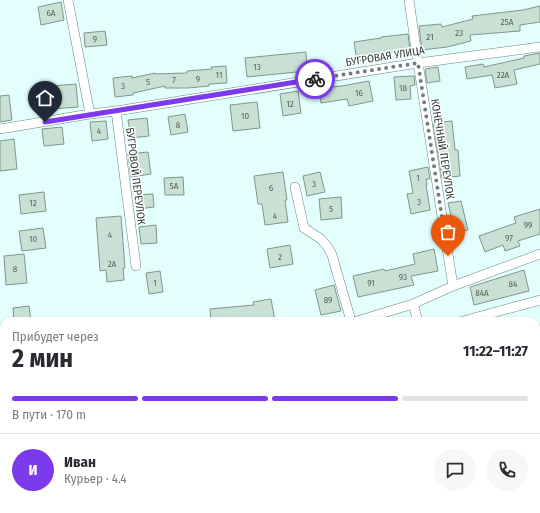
<!DOCTYPE html>
<html lang="ru">
<meta charset="utf-8">
<style>
:root{--surface:#fff;--page:#f7f7f7;--text:#2b2b33;--muted:#7c7c81;--line:#e1e1e2;--accent:#7c3aed}
body{margin:0;font-family:"Fira Sans Condensed",sans-serif;background:var(--page);color:var(--text);height:100vh;display:flex;flex-direction:column;font-size:15px;white-space:nowrap}
*{box-sizing:border-box;margin:0}
p{font-size:13px;color:var(--muted)}
.icon{flex:none;width:22px;height:22px;fill:none;stroke:currentColor;stroke-width:2;stroke-linecap:round;stroke-linejoin:round}
.map{position:relative;flex:1;overflow:hidden}
.drawer{position:absolute;left:0px;top:317px;width:540px;height:196px;display:flex;flex-direction:column;background:var(--surface);border-radius:12px 12px 0 0;box-shadow:0 1px 3px #0004}
.drawer>*{flex:none}
.pin{position:absolute;display:grid;place-items:center;width:34px;height:34px;color:#fff;margin:-41px -17px;border-radius:50% 50% 50% 0;rotate:-45deg;box-shadow:0 0 4px #0007}
.pin .icon{rotate:45deg}
.courier{position:absolute;display:grid;place-items:center;width:40px;height:40px;margin:-20px;border:3px solid #7c3aed;border-radius:50%;background:#fff;color:#222;box-shadow:0 1px 5px #0007}
.overview em{font-style:normal;font-weight:700}
.overview div{display:flex;flex-direction:column-reverse}
.overview{display:flex;align-items:center;justify-content:space-between;height:68px;padding:0 12px}
h1{font-size:26px;font-weight:700;line-height:30px}
.bar{display:grid;grid-template-columns:repeat(4,1fr);gap:6px 4px;align-content:center;height:48px;padding:0 12px}
.bar i{height:5px;border-radius:3px;background:var(--line)}
.bar .selected{background:var(--accent)}
.bar p{grid-column:span 4}
.line{display:flex;align-items:center;gap:10px;padding:0 12px;border-top:1px solid var(--line)}
.line div{flex:1}
.round{display:grid;place-items:center;flex:none;width:42px;height:42px;border-radius:21px;background:var(--page)}
.map>svg:first-child{display:block}
.building{fill:#c9e1d4;stroke:#80968b}
.lines{fill:none;stroke-linecap:round;stroke-linejoin:round}
.minor-casing{stroke:#6b8585;stroke-width:10}
.minor{stroke:#fff;stroke-width:9}
.done{stroke:#6e7f7f;stroke-width:4;stroke-dasharray:0 7.2}
.route{stroke:#7c3aed;stroke-width:5}
.labels{text-anchor:middle;stroke-width:3;stroke-linejoin:round;paint-order:stroke}
.number-label{font-size:9px;fill:#566460}
.street-label{font-size:11px;fill:#2f3a3a;stroke:#fff}
</style>
<div class="map">
<svg width="540" height="513" viewBox="0 0 540 513">
<rect width="100%" height="100%" fill="#e2fffe"/>
<path class="building" d="M61,2L64,20L41,25L38,7Z
M540,6V22L520,25V31L470,35L471,41L447,47L422,50L419,26L441,24L442,27L473,19L472,16L523,10Z
M105,31L107,45L85,47L84,33Z
M408,34L410,50L377,54V58L357,61L354,42L381,38V37Z
M306,52L307,71L247,77L245,58Z
M540,53V64L514,70L517,84L495,88L492,75L467,79L465,67L483,64L484,67L524,58V56Z
M226,66L227,83L209,84V86L188,88H165V86L133,93V95L115,97L113,78L132,76V78L155,73V74L187,73V71L212,69L211,67Z
M438,67L440,81L427,83L425,69Z
M414,76L415,85L410,86L411,99L396,100L394,77Z
M369,81L373,101L349,106L347,99L321,103L319,88L342,86Z
M76,84L78,107L53,109L51,86Z
M298,91L301,113L283,116L280,94Z
M9,95L12,120L0,122V96Z
M257,102L260,128L233,131L230,105Z
M185,114L188,132L171,135L168,117Z
M147,118L149,136L131,138L128,120Z
M106,121L108,139L92,141L90,122Z
M452,121L455,150H458L460,176L442,178L433,123Z
M62,127L64,144L44,146L42,129Z
M14,139L17,169L0,171V141Z
M148,152L151,174L131,177L128,154Z
M428,167L430,179H426L427,185H426L430,210L411,214L407,194L413,193L409,171Z
M283,172L287,200H285L288,222L265,225L262,204H258L254,176Z
M320,172L325,192L307,196L303,176Z
M183,177L184,195H165L164,178Z
M44,192L46,211L21,214L19,195Z
M153,194L154,207L138,209L136,195Z
M341,197L342,218L321,220L319,199Z
M461,201L468,230L455,233L448,203Z
M540,209V234L518,241L520,246L505,251L503,245L485,252L479,236L516,223L514,217Z
M121,216L125,268H123L124,280L107,282L106,270L100,271L96,218Z
M156,225L157,243L141,244L139,227Z
M43,228L46,248L22,251L19,231Z
M290,245L293,264L270,268L267,249Z
M434,249L438,271L411,276L414,285L358,297L353,276L384,269L385,271L415,264L413,254Z
M24,254L27,283L6,285L4,256Z
M524,270L529,291L474,305L470,287Z
M160,271L163,292L149,294L146,273Z
M334,285L341,311L321,315L315,290Z
M271,299L275,321H211L210,309L254,305L253,302Z
M29,306L31,321H14L13,308Z"/>
<g class="lines">
<defs>
<path id="minor" d="M68,0L90,114L116,111L136,266
M409,0L418,63L453,286
M116,111L418,63L540,47
M0,129L90,114
M295,187L304,228L321,239L327,246L332,255L351,321
M413,304L418,321
M357,321L413,304L453,286L540,254
M463,321L540,300
M0,384H4
M0,398L4,397
M536,477L540,475
M267,509L268,513
M102,513L103,509
M457,513L466,509"/>
</defs>
<use href="#minor" class="minor-casing"/>
<use href="#minor" class="minor"/>
</g>
<g class="lines">
<path class="done" d="M315,79L418,63L448,256"/>
<path class="route" d="M45,122L315,79"/>
</g>
<g class="labels">
<g class="number-label">
<text x="51" y="16">6А</text>
<text x="507" y="25">25А</text>
<text x="459" y="36">23</text>
<text x="430" y="40">21</text>
<text x="95" y="42">9</text>
<text x="257" y="70">13</text>
<text x="219" y="78">11</text>
<text x="503" y="78">22А</text>
<text x="198" y="82">9</text>
<text x="174" y="83">7</text>
<text x="148" y="85">5</text>
<text x="123" y="89">3</text>
<text x="403" y="91">18</text>
<text x="359" y="96">16</text>
<text x="290" y="107">12</text>
<text x="245" y="119">10</text>
<text x="178" y="128">8</text>
<text x="99" y="134">4</text>
<text x="418" y="181">1</text>
<text x="314" y="187">3</text>
<text x="174" y="189">5А</text>
<text x="271" y="191">6</text>
<text x="419" y="205">3</text>
<text x="33" y="206">12</text>
<text x="331" y="212">5</text>
<text x="275" y="219">4</text>
<text x="528" y="228">99</text>
<text x="110" y="238">4</text>
<text x="509" y="241">97</text>
<text x="33" y="242">10</text>
<text x="280" y="260">2</text>
<text x="112" y="267">2А</text>
<text x="15" y="272">8</text>
<text x="403" y="280">93</text>
<text x="155" y="286">1</text>
<text x="371" y="286">91</text>
<text x="513" y="287">84</text>
<text x="482" y="296">84А</text>
<text x="328" y="303">89</text>
</g>
<g class="street-label">
<text transform="translate(385 56) rotate(-9)" y="4">БУГРОВАЯ УЛИЦА</text>
<text transform="translate(443 149) rotate(81)" y="4">КОНЕЧНЫЙ ПЕРЕУЛОК</text>
<text transform="translate(136 176) rotate(83)" y="4">БУГРОВОЙ ПЕРЕУЛОК</text>
</g>
</g>
</svg>
<div class="pin" style="left:448px;top:256px;background:#ea580c"><svg class="icon" aria-label="bag" viewBox="0 0 24 24"><path d="M5 8h14l-1 12H6zM9 8a3 3 0 0 1 6 0"/></svg></div>
<div class="pin" style="left:45px;top:122px;background:#1f2937"><svg class="icon" aria-label="home" viewBox="0 0 24 24"><path d="M3 11l9-7 9 7M6 9v11h12V9"/></svg></div>
<div class="courier" style="left:315px;top:79px"><svg class="icon" aria-label="bike" viewBox="0 0 24 24"><circle cx="6" cy="16" r="4"/><circle cx="18" cy="16" r="4"/><path d="M6 16l4-8h5l3 8M10 8l3 8H6M13 5h3"/></svg></div>
<section class="drawer">
<div class="overview"><div><h1>2 мин</h1><p>Прибудет через</p></div><em>11:22–11:27</em></div>
<div class="bar"><i class="selected"></i><i class="selected"></i><i class="selected"></i><i></i><p>В пути · 170 m</p></div>
<div class="line" style="height:72px"><b class="round" style="background:var(--accent);color:#fff">И</b><div><b>Иван</b><p>Курьер · 4.4</p></div><a class="round"><svg class="icon" aria-label="chat" viewBox="0 0 24 24"><path d="M4 5h16v11H9l-5 4z"/></svg></a><a class="round"><svg class="icon" aria-label="phone" viewBox="0 0 24 24"><path d="M5 4h4l2 5-3 2q2 4 5 5l2-3 5 2v4C11 20 4 13 5 4z"/></svg></a></div>
</section>
</div>
